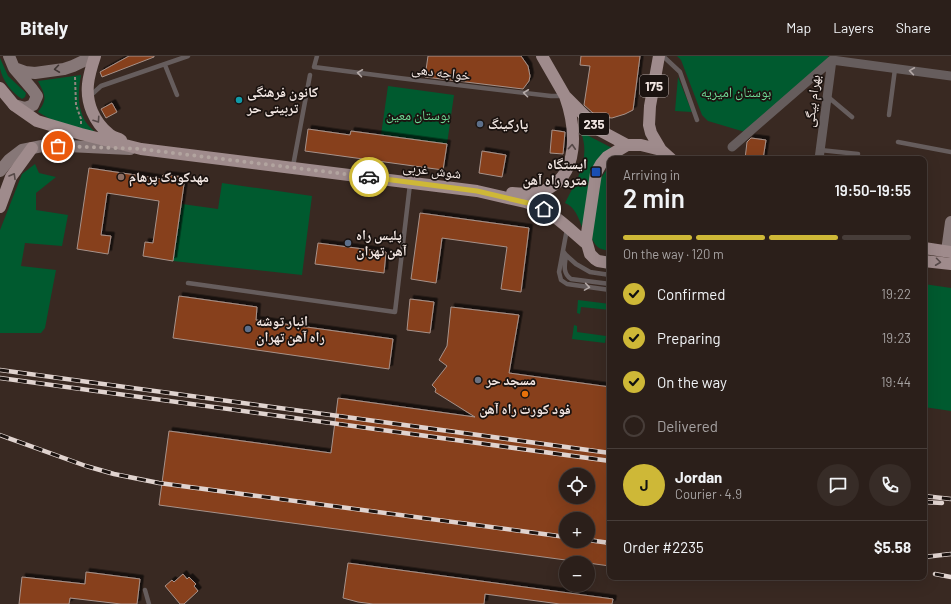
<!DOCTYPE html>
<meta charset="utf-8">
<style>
:root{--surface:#2b1f1a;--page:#372c27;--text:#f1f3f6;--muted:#a6a2a2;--line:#473d39;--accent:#ceb837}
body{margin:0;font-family:Barlow,"Noto Naskh Arabic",sans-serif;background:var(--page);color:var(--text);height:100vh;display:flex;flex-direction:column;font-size:15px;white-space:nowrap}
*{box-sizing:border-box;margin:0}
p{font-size:13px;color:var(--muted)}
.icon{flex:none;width:22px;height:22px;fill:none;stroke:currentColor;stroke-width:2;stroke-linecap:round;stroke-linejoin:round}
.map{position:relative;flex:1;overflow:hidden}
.sheet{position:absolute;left:607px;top:100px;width:320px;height:424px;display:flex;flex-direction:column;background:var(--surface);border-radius:8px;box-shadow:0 4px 16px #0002,0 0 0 1px var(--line)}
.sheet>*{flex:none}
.controls{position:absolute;left:559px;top:412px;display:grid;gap:8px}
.controls a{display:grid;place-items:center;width:36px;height:36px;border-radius:50%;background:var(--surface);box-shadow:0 4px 16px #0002,0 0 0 1px var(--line);font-size:20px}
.pin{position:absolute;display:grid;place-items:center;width:34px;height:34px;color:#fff;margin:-17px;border:2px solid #fff;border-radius:50%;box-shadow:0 1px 4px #0007}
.courier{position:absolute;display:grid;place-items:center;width:40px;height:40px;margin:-20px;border:3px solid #ceb837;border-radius:50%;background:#fff;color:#222;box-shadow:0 1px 5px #0007}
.headline em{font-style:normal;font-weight:600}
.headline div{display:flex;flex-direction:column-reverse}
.headline{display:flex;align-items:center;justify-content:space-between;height:68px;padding:0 16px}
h1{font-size:26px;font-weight:600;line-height:30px}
.bar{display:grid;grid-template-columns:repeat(4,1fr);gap:6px 4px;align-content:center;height:48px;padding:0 16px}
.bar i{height:5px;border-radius:3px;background:var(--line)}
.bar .on{background:var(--accent)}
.bar p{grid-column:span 4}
.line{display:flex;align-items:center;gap:10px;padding:0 16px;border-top:1px solid var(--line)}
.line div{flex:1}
.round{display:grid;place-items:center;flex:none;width:42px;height:42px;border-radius:21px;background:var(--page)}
ol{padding:0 16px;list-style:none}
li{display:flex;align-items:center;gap:12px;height:44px}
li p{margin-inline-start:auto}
li .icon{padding:4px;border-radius:50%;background:var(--accent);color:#111;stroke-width:4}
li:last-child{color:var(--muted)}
li i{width:22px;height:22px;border:2px solid var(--line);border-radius:50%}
header{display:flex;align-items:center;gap:24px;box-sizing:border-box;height:56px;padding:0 20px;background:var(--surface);border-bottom:1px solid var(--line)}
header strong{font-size:19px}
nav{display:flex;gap:22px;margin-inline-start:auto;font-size:14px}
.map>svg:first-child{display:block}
.green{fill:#005a2f}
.building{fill:#873f1b;stroke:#a7928a;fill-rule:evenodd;filter:url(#shadow)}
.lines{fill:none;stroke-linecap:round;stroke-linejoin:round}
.path{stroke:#92847e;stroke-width:2;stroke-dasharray:3 2;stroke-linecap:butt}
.lane{stroke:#665d5d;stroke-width:4.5}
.street{stroke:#665d5d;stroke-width:9}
.secondary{stroke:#867777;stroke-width:12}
.primary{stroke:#9f8b8c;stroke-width:12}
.rail-casing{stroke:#e0d3cf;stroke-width:4.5}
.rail{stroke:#1b1310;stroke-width:3;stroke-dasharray:9;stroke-linecap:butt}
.oneway{stroke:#403634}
.oneway2{stroke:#b4a9a7}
.oneway3{stroke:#564948}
.done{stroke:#b2a49f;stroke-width:4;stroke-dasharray:0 7.2}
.route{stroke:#ceb837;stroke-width:5}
.culture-dot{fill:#0f9aa8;stroke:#1b1310;stroke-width:1.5}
.service-dot{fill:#5c6f8a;stroke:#1b1310;stroke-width:1.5}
.transit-dot{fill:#1a4fb4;stroke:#1b1310;stroke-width:1.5}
.education-dot{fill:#8d6e63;stroke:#1b1310;stroke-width:1.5}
.worship-dot{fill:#6b7280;stroke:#1b1310;stroke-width:1.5}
.food-dot{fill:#e8710a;stroke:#1b1310;stroke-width:1.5}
.labels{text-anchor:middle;stroke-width:3.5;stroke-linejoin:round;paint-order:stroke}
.shield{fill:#1b1310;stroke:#b2a7a4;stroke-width:1}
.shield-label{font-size:13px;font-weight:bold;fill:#f3e7e3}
.street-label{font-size:14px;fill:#f3e7e3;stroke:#1b1310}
.poi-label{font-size:14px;font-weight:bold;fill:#f3e7e3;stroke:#1b1310;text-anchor:start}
.park-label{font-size:14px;fill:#6fda96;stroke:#1b1310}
</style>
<header>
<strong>Bitely</strong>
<nav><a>Map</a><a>Layers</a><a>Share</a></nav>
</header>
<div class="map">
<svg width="951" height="548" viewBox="0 0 951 548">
<defs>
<filter id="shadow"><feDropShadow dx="3.5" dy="-3.5" stdDeviation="0" flood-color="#0009"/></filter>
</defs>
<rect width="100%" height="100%" fill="#392922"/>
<path class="green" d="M677,0H828L830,4L745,76L708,65L702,59L681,4Z
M0,2L8,20L26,37L25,41L22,43C12,37 2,24 0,12C0,9 0,5 0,2Z
M81,19C78,35 77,50 85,65C88,70 93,74 96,77L52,64L38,56C48,43 45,39 38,25Z
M678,21L692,56L675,55Z
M388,30L454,39L447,88L381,79Z
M581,76L612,92L593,117L582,171C578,161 575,151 565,147C577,123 591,104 581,76Z
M35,108L39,117L56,121L36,137V154L68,159L62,190L25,187L21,210L56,214L45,272L41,277H0V174L22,118Z
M610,109V195C599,193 597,192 592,183L599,125Z
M222,127L312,140L302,219L173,205L182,148L218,153Z
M924,228L951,232V355L924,351Z
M578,244L610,248V254L581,251L580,258L577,257Z
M574,269L577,270V276L606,280L605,287L572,283Z"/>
<path class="building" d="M129,0H154V1L102,21L100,16Z
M428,0H521L528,10L530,20L529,25L523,33L425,21Z
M581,0H640L633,54L625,58L612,62L601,61L593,57L584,49L590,10L580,9Z
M112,47L117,56L106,62L101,53Z
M308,73L350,79L351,75L447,88L443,114L305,95Z
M552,74L565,76L563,98L550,97Z
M751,82L766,84L763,103H745L747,86Z
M482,95L506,99L502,121L479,117Z
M89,112L162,123L163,119L185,121L173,205L143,200L145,186L153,187L159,145L107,137L101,179L111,180L108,198L77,193Z
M420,157L529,172L521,236L501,233L507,191L442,182L436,227L411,223Z
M318,187L386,196L384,217L315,208Z
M179,240L257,251L256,264L393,283L389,313L173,282Z
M410,243L434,246L430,277L407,274Z
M451,251L519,259L509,317L610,331V510L159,449L169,375L331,397L338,342L475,361L435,336L436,333L432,329L447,310L439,304L447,290ZM566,415L588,418V441H566ZM566,463H588V488L566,485Z
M348,507L613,543L612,548H560L485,538L484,548H373L358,546L343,542Z
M86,516L140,523L137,548H121L70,542L69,548H19L22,521L85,528Z
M183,518L187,523L189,521L196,528L194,530L198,535L184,548H180L165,530L172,524L174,526Z"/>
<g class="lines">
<path class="path" d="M75,21L76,49L81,63V68"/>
<path class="lane" d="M317,0L314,11L399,22L551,40H563
M663,0L680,16L697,64
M165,9L177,39
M90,40L101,30L188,0
M827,40L852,61
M889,59L895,13
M898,86L951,96
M820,94L858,98
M293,110L310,19
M567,173L559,216L561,224L567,228L610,234
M563,195L566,199C565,208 562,217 571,223L610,228
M566,199L576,208L590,216L610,219
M188,227L395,256L410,128
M145,534L149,548"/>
<path class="street" d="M832,4L951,20
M732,91L832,4
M819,103L832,4"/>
<path class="secondary" d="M9,0L14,12L32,33L37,40L33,49L25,52L14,49
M14,12L25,16L35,17L64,13L73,10L94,0
M0,115L9,104L22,94L47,89L130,93
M947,195L951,166"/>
<path class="primary" d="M95,0C92,9 89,18 88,28C86,47 94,66 109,78C112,81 117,82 121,84
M542,0L565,40L599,74L627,89
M659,0L650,50L649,69L651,77L661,94
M0,32L14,49L37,65L81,78L141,93L477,135L525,146C549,152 568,172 587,188
M512,137C522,138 533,139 543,135C581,120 576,71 565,40
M0,151L11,121L32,92
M924,192L951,196
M924,205L951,208
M610,207L598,205L595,203L590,198L586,184L596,117L601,108L607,101L627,89H641L661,94L671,103"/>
<defs>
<path id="rail" d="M0,314L610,397
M0,322L610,405
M0,379L86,410L114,418L159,427L566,481
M924,440L951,443
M924,446L942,447
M588,484L610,487
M924,501L951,498
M935,518L951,521"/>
</defs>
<use href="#rail" class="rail-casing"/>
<use href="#rail" class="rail"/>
</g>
<defs><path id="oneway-chevron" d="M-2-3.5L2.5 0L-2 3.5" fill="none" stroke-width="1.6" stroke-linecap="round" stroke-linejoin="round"/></defs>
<use class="oneway" href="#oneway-chevron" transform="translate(57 13) rotate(172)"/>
<g class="oneway2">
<use href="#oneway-chevron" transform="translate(912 15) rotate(-172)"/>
<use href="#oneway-chevron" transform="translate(360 17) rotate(-172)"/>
<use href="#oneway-chevron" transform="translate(526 37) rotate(-173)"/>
<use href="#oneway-chevron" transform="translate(587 231) rotate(9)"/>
</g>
<g class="oneway3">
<use href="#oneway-chevron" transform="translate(97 64) rotate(56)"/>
<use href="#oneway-chevron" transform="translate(572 91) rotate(-86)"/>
<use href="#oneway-chevron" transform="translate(13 120) rotate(-60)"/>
<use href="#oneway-chevron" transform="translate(938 206) rotate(7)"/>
</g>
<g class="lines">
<path class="done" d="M58,90L141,93L369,121"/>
<path class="route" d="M369,121L477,135L532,148L544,153"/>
</g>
<circle class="culture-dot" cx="239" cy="44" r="4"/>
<g class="service-dot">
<circle cx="480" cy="68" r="4"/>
<circle cx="348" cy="187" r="4"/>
<circle cx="248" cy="273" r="4"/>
</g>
<rect class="transit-dot" x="591" y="111" width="10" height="10" rx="2"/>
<circle class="education-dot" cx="121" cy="121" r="4"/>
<circle class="worship-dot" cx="478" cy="324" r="4"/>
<circle class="food-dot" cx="525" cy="338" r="4"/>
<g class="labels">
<g class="shield">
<rect x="640" y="19" width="28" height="22" rx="3"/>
<rect x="579" y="57" width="30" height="22" rx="3"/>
</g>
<g class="shield-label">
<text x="654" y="35">175</text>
<text x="594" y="73">235</text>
</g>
<g class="street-label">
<text transform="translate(441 16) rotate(7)" y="5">خواجه دهی</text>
<text transform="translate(812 45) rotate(-83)" y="5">بهرام بیگی</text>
<text transform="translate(432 114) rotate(7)" y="5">شوش غربی</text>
</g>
<g class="poi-label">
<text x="247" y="41">کانون فرهنگی<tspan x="247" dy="16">تربیتی حر</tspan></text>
<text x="488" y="73">پارکینگ</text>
<text x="587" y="113" text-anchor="end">ایستگاه<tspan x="587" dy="16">مترو راه آهن</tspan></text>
<text x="129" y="126">مهدکودک پرهام</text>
<text x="356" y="184">پلیس راه<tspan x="356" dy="16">آهن تهران</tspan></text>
<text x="256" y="270">انبار توشه<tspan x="256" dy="16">راه آهن تهران</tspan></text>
<text x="486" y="329">مسجد حر</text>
<text x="525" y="358" text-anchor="middle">فود کورت راه آهن</text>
</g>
<g class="park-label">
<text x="736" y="41">بوستان امیریه</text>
<text x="418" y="64">بوستان معین</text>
</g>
</g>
</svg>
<div class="controls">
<a><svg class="icon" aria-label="locate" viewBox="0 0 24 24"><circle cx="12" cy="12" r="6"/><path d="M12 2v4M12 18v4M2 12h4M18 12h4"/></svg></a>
<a>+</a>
<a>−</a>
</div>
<div class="pin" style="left:58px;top:90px;background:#ea580c"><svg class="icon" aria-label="bag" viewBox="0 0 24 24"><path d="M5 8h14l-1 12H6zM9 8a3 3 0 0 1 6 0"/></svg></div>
<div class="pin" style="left:544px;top:153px;background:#1f2937"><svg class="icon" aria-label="home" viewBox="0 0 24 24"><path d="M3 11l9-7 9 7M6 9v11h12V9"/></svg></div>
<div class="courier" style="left:369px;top:121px"><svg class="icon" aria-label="car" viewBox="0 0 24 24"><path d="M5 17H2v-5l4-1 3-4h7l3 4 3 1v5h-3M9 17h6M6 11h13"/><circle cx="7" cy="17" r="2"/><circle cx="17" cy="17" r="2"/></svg></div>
<section class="sheet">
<div class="headline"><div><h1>2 min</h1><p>Arriving in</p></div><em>19:50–19:55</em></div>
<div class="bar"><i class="on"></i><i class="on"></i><i class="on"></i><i></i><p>On the way · 120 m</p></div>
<ol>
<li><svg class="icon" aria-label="check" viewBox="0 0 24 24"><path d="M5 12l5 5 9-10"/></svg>Confirmed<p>19:22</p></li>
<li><svg class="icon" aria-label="check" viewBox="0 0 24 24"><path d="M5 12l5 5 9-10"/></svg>Preparing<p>19:23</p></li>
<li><svg class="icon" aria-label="check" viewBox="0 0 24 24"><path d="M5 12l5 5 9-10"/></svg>On the way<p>19:44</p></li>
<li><i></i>Delivered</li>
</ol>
<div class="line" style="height:72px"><b class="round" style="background:var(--accent);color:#111">J</b><div><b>Jordan</b><p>Courier · 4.9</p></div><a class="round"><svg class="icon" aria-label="chat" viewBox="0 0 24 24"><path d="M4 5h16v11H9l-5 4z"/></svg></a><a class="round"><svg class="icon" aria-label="phone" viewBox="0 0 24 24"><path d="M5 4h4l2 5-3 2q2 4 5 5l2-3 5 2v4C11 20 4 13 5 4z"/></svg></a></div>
<div class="line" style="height:52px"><div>Order #2235</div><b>$5.58</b></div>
</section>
</div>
